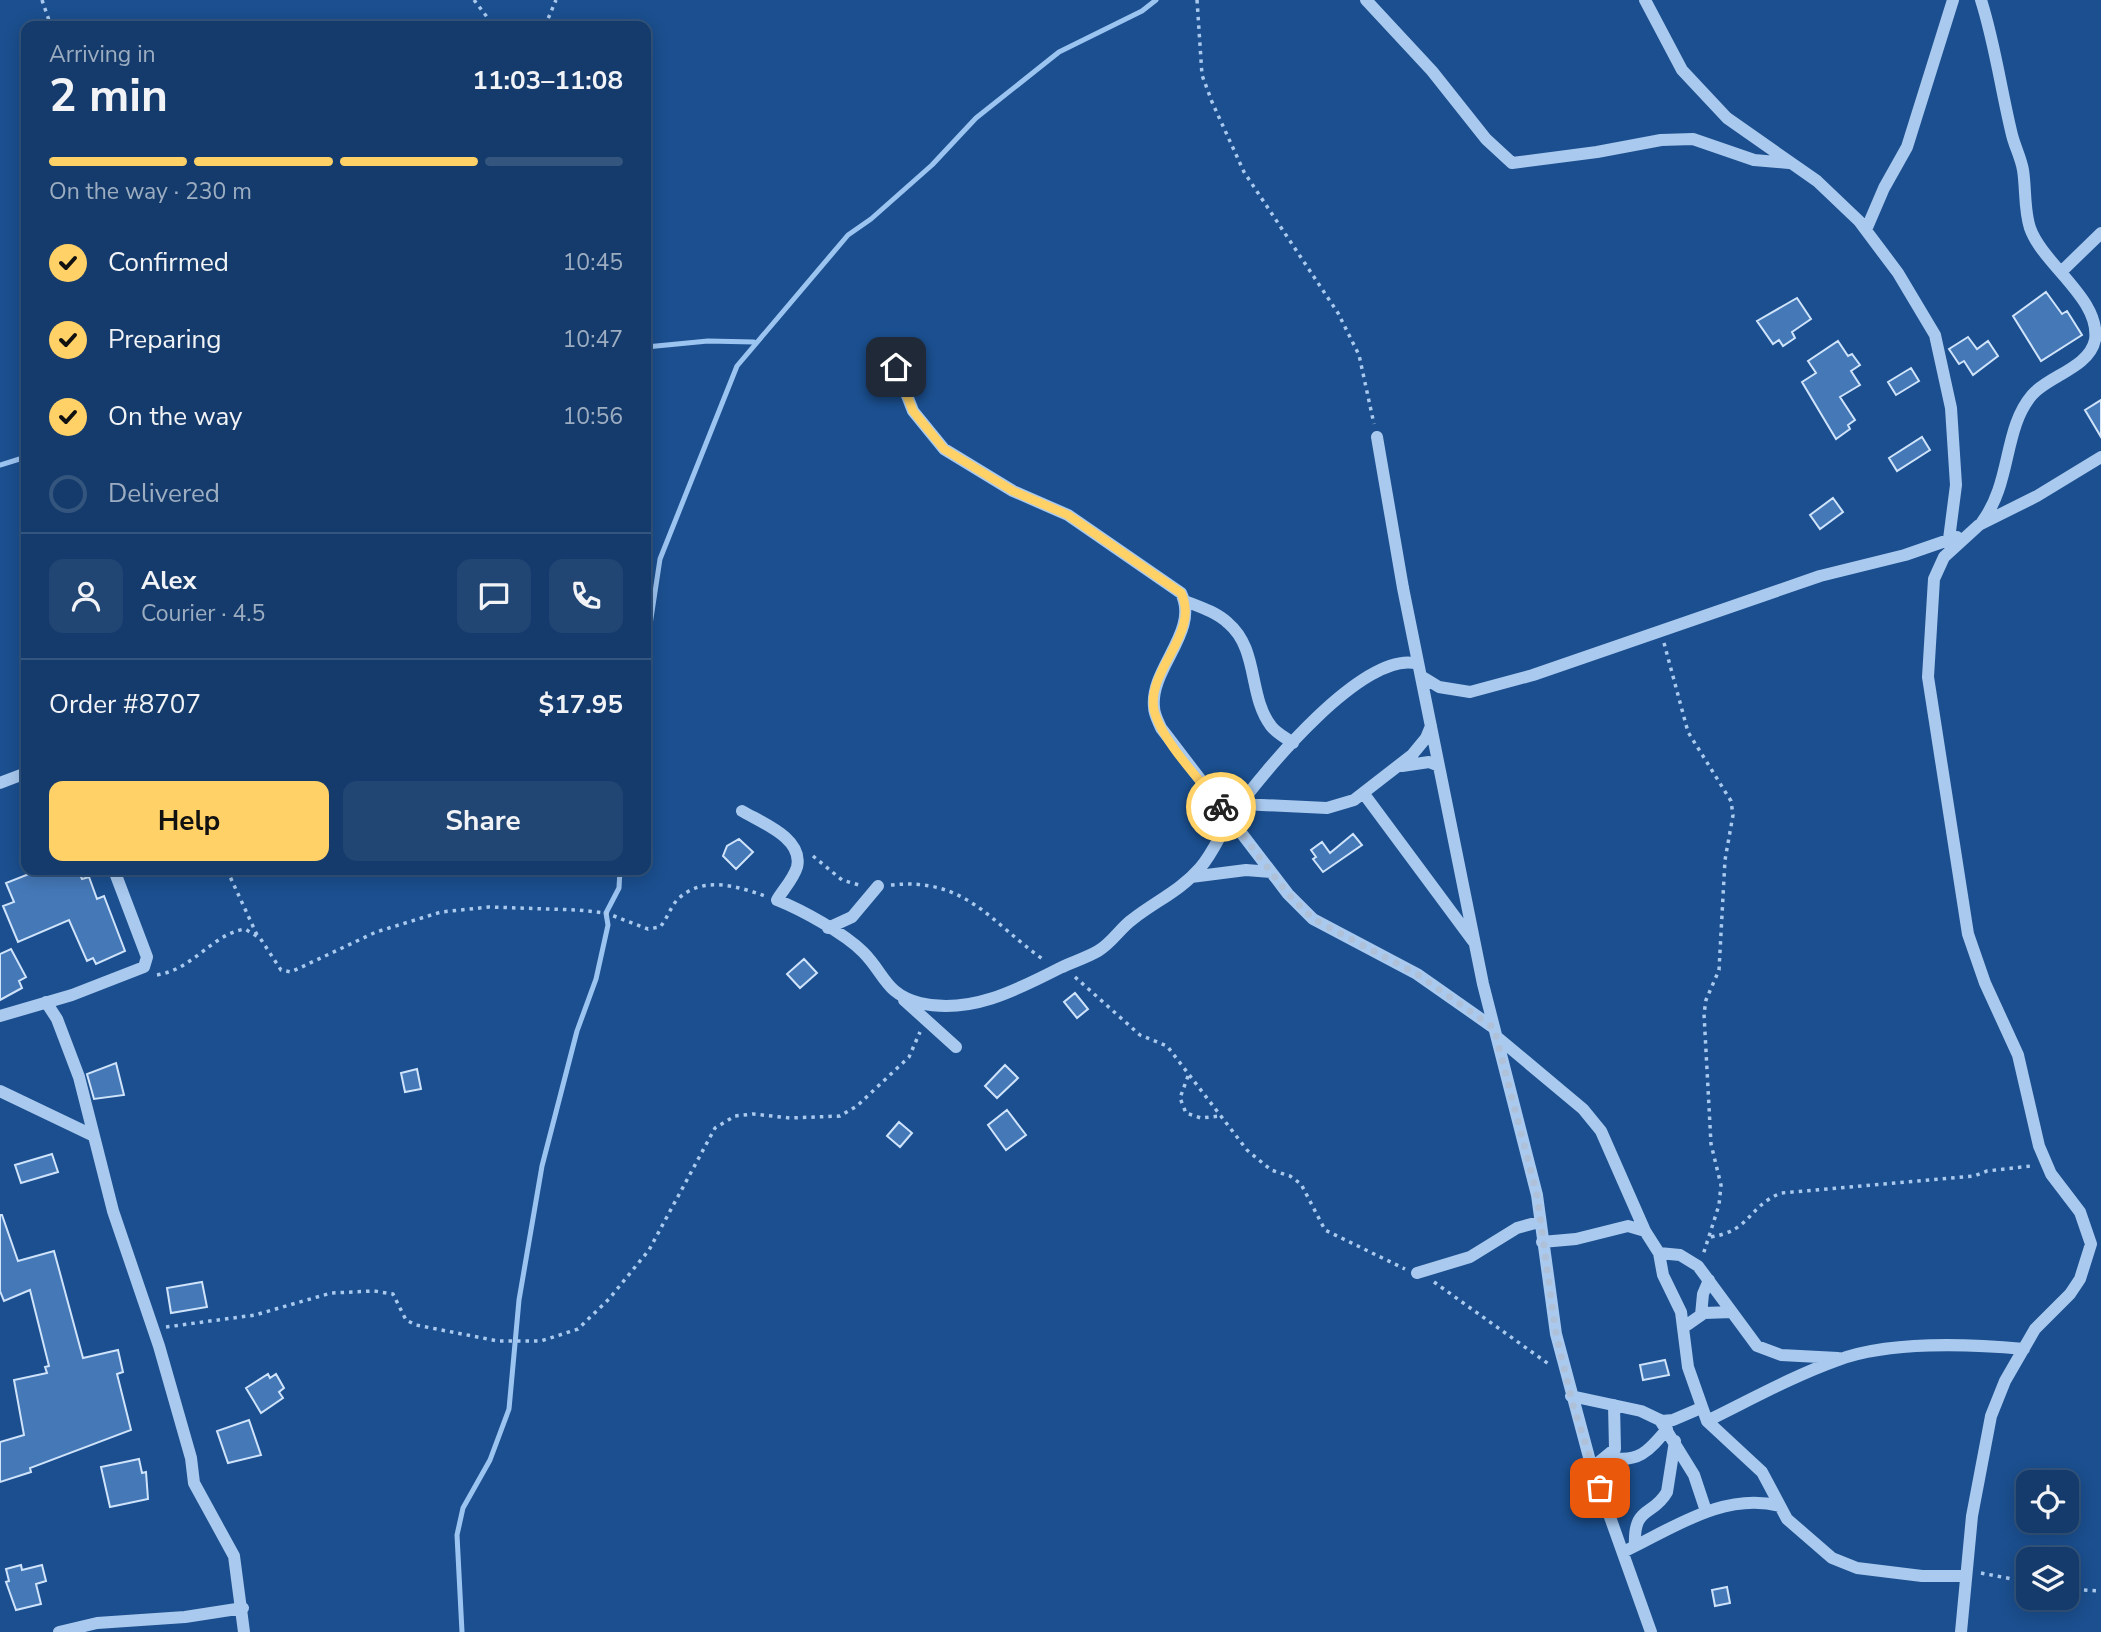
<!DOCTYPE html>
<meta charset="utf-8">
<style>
:root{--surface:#143b6b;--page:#214673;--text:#f1f3f6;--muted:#9dadc1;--line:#33557e;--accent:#ffd166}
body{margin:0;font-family:"Nunito Sans",sans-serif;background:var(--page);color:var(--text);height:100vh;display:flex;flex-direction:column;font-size:26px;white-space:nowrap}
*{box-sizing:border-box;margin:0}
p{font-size:23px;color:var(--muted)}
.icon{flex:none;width:38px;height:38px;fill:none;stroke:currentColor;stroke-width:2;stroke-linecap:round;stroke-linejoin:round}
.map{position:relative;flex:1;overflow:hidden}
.drawer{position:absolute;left:21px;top:21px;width:630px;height:854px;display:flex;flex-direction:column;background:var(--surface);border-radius:14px;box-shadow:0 4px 18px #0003,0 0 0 2px var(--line)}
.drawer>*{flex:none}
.tools{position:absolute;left:2016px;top:1470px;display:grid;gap:14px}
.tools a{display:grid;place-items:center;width:63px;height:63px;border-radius:14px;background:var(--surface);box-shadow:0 4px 18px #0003,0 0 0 2px var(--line);font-size:35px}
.pin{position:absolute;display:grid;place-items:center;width:60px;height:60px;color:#fff;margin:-30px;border-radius:14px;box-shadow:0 4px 10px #0006}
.courier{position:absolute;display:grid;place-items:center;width:70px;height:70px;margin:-35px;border:5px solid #ffd166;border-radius:50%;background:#fff;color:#222;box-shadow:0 2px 9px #0007}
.summary em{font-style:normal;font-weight:700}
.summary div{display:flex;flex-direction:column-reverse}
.summary{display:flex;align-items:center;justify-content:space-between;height:119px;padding:0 28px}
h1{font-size:46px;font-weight:700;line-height:52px}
.bar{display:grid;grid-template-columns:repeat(4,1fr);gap:10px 7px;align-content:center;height:84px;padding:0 28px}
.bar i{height:9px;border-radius:5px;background:var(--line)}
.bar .on{background:var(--accent)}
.bar p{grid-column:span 4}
.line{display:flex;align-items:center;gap:18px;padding:0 28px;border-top:2px solid var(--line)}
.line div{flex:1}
.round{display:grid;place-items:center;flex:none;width:74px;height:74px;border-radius:14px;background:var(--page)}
ol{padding:0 28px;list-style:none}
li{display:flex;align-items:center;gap:21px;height:77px}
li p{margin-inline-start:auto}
li .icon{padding:7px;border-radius:50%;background:var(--accent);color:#111;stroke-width:4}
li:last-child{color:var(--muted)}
li i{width:38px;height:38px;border:4px solid var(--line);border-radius:50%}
.cta{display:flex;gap:14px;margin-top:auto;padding:14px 28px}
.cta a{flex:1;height:80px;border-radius:14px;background:var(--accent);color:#111;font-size:28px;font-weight:700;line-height:80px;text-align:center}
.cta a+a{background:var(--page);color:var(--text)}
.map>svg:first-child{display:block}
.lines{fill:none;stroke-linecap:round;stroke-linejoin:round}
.stream{stroke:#9cc4f0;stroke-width:5}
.building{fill:#4478b7;stroke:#cfe3fa;stroke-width:2}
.path{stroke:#a9c9ee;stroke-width:3.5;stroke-dasharray:3.5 5;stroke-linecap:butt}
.minor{stroke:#a9c9ee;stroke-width:12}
.done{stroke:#afc1d8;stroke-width:7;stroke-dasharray:0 12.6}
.route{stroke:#ffd166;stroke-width:9}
</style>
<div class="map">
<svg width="2101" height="1632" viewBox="0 0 2101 1632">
<rect width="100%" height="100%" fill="#1b4f8f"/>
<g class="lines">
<path class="stream" d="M646,347L708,341L754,342
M0,465L26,457
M646,715L650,625L660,559L737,366L848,235L871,219L932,165L976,118L1059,52L1142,11L1156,0
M462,1632L457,1535L463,1508L490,1460L509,1409L519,1300L542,1166L577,1031L596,979L608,925L606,913L619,888L620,870"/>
</g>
<path class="building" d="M2046,292L2062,314L2067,311L2082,335L2041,361L2013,316Z
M1797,298L1811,319L1792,332L1795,338L1783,346L1779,340L1773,344L1757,321Z
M1968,337L1977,349L1988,341L1998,356L1973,375L1964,361L1959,364L1949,349Z
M1838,341L1848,356L1852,354L1860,365L1851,371L1860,385L1840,397L1855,420L1848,425L1850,429L1836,439L1802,382L1816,373L1808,361Z
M1911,368L1919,381L1896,395L1888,382Z
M2101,400V437L2085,410Z
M1922,437L1930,450L1897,471L1889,458Z
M1833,498L1843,512L1820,529L1810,515Z
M1353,834L1362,845L1323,872L1313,859L1316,857L1311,850L1322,842L1330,853Z
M739,839L753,852L736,869L723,856L727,846Z
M39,870H78L82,879L89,877L97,899L104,896L125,951L96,964L93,958L87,961L69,920L18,942L3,906L14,902L6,883Z
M11,949L26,977L19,981L22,988L0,1000V954Z
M804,959L817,973L800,988L787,974Z
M1075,993L1088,1009L1077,1018L1064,1002Z
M116,1063L124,1095L94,1099L87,1074Z
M1005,1065L1018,1078L997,1098L985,1086Z
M417,1069L421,1089L405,1092L401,1073Z
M1007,1110L1026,1135L1006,1150L988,1125Z
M899,1122L912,1133L900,1147L887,1136Z
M52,1154L58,1172L21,1183L15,1165Z
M0,1215H2L18,1261L54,1251L83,1358L118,1350L123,1372L117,1374L131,1430L30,1468L31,1472L0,1482V1442L24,1435L14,1380L47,1373L45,1367L49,1366L30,1290L4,1301L0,1291Z
M202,1282L207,1307L171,1313L167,1288Z
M1665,1360L1669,1375L1643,1380L1640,1365Z
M268,1374L270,1378L276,1374L284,1388L279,1392L283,1398L261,1413L246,1388Z
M249,1420L261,1455L228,1463L217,1431Z
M139,1459L142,1473L146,1472L148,1499L110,1507L101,1467Z
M21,1565L22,1570L42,1565L46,1581L36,1584L41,1604L16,1610L6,1582L9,1581L6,1569Z
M1727,1587L1730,1603L1715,1606L1712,1590Z"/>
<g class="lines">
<path class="path" d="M42,0L51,26
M474,0L494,26
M1197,0L1202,75L1212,102L1244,172L1338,313L1359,355L1374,424
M545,26L556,0
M1664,643L1688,732L1731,801L1733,815L1725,860L1719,970L1706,1000L1704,1014L1711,1144L1721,1185L1719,1205L1703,1255
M813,856L842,880L859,885
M227,870L257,935
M891,885C966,877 990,922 1044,960
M157,975C194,969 212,934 245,929L260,938L281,970L291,972L376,932L441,912L489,907L578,910L606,913L648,929L660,927C667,919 670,908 677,900C702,875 737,886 765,896
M1075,977L1140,1035L1167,1046L1247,1150L1271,1170L1290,1176L1301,1184L1325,1230L1405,1269
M1188,1076L1180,1098L1186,1113L1201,1118L1220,1116
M1711,1237C1752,1230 1747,1207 1781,1193L1974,1176L1987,1171L2031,1166
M1434,1282L1550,1365
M166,1327L255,1315L331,1293L374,1291L393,1294L406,1320L416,1325L498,1341H541L578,1329L609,1299L649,1250L715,1128L735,1116L753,1114L790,1118L840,1116L857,1106L909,1057L920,1032
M1981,1573L2028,1582
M2067,1589L2101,1591"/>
<path class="minor" d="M1366,0L1432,71L1486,139L1512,163L1597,152L1661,140L1693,139L1754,160L1789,163
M1645,0L1682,70L1727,118L1817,181L1859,221L1898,273L1935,335L1951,408L1956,485L1949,539
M1981,0C1995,44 2001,90 2012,135C2015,147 2021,158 2023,170C2026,189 2024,210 2030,228C2043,265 2101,299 2095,340C2089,368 2048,376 2032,395C2003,429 2012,482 1982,522
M1866,230L1884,188L1907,147L1953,0
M2061,272L2101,233
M896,367L913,411L944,449L1013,491L1068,515L1181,593C1200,631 1150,668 1154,707C1154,714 1158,721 1161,728L1288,894L1313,919L1417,974L1494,1028
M1377,437L1403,588L1483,984L1537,1195L1556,1334L1590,1461L1651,1632
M1185,601C1200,607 1216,612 1228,623C1259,649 1248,696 1271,726C1276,733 1286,738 1293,743
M1421,676L1439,687L1470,692L1533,675L1820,576L1905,555L1957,537
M1402,766L1429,762L1439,766
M0,783L26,773
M1364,794L1473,941
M1241,804L1327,808L1354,800L1412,755L1426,738L1431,726
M742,811C760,822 804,838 797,867C794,878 783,890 777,900C802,910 844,933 863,952C885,974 885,994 920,1003C969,1015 1017,990 1060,968C1072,962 1086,958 1098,951C1113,942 1120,928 1133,919C1156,901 1180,891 1200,868C1214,852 1221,832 1233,814C1262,773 1365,648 1418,664
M1191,877L1246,870L1271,872
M828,928L852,917L878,886
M904,1000L956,1047
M46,1002L57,1019L79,1077L113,1211L159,1346L191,1458L194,1483L234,1556L244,1632
M0,1016L72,995L144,967L147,957L114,870
M1497,1037L1583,1109L1601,1131L1645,1231
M0,1091L92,1135
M1542,1242L1576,1239L1628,1226L1645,1231L1659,1253L1663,1275L1681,1312L1688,1367L1707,1421L1762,1472L1787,1519L1832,1558L1857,1568L1922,1576H1965
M1659,1253L1680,1255L1698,1266L1757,1346L1781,1355L1838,1358
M1417,1273L1470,1257L1517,1228L1539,1222
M1701,1315L1703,1294L1709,1280
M1684,1327L1704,1313L1732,1312
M1571,1396L1641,1411L1662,1421L1673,1420L1701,1408
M1660,1420L1694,1475L1706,1511
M1707,1421C1750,1400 1793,1376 1838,1360C1889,1341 1970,1344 2024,1349
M1608,1457C1638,1464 1649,1451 1667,1429
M1593,1467L1615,1449L1614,1405
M1635,1546C1633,1505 1653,1517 1667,1492L1675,1441
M1623,1552C1672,1529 1724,1491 1780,1506
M59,1632L97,1623L185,1617L243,1608
M1961,1632L1972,1516L1991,1416L2005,1381L2035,1329L2070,1294L2080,1279L2091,1244L2080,1212L2051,1174L2039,1146L2018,1055L1985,983L1968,934L1928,677L1934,579L1944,557L1979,525L2037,496L2101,457"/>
</g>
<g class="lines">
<path class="done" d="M1221,807L1288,894L1313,919L1417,974L1494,1028L1537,1195L1556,1334L1573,1405L1600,1488"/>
<path class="route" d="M896,367L913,411L944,449L1013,491L1068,515L1181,593C1201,633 1146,670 1154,710C1161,740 1202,782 1221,807"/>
</g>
</svg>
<div class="tools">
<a><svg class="icon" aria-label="locate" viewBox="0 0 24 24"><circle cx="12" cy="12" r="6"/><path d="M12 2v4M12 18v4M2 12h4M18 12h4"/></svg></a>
<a><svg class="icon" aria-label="layers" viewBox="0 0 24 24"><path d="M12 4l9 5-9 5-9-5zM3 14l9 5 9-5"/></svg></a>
</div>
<div class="pin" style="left:1600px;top:1488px;background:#ea580c"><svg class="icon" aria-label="bag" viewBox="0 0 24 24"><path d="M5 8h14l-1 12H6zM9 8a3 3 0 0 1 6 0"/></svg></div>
<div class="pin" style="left:896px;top:367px;background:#1f2937"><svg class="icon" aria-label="home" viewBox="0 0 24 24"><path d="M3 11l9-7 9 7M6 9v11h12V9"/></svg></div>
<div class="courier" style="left:1221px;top:807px"><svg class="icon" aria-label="bike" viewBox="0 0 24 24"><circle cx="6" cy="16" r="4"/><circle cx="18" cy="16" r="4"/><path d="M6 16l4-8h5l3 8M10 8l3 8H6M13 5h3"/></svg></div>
<section class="drawer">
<div class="summary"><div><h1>2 min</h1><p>Arriving in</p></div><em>11:03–11:08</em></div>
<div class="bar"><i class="on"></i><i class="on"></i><i class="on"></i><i></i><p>On the way · 230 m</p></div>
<ol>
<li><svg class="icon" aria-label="check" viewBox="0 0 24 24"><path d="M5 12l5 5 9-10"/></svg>Confirmed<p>10:45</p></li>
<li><svg class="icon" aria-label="check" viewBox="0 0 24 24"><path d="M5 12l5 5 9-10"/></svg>Preparing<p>10:47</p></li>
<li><svg class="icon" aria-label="check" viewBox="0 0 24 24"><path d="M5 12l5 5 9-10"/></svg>On the way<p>10:56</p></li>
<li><i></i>Delivered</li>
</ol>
<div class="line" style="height:126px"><a class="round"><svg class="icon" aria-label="person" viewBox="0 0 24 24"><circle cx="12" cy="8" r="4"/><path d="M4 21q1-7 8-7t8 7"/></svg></a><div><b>Alex</b><p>Courier · 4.5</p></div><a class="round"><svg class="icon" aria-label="chat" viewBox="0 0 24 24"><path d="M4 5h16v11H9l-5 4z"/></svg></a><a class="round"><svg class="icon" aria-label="phone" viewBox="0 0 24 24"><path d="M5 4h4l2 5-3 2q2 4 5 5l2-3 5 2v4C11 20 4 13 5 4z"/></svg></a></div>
<div class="line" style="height:91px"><div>Order #8707</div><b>$17.95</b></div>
<div class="cta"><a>Help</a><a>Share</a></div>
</section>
</div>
